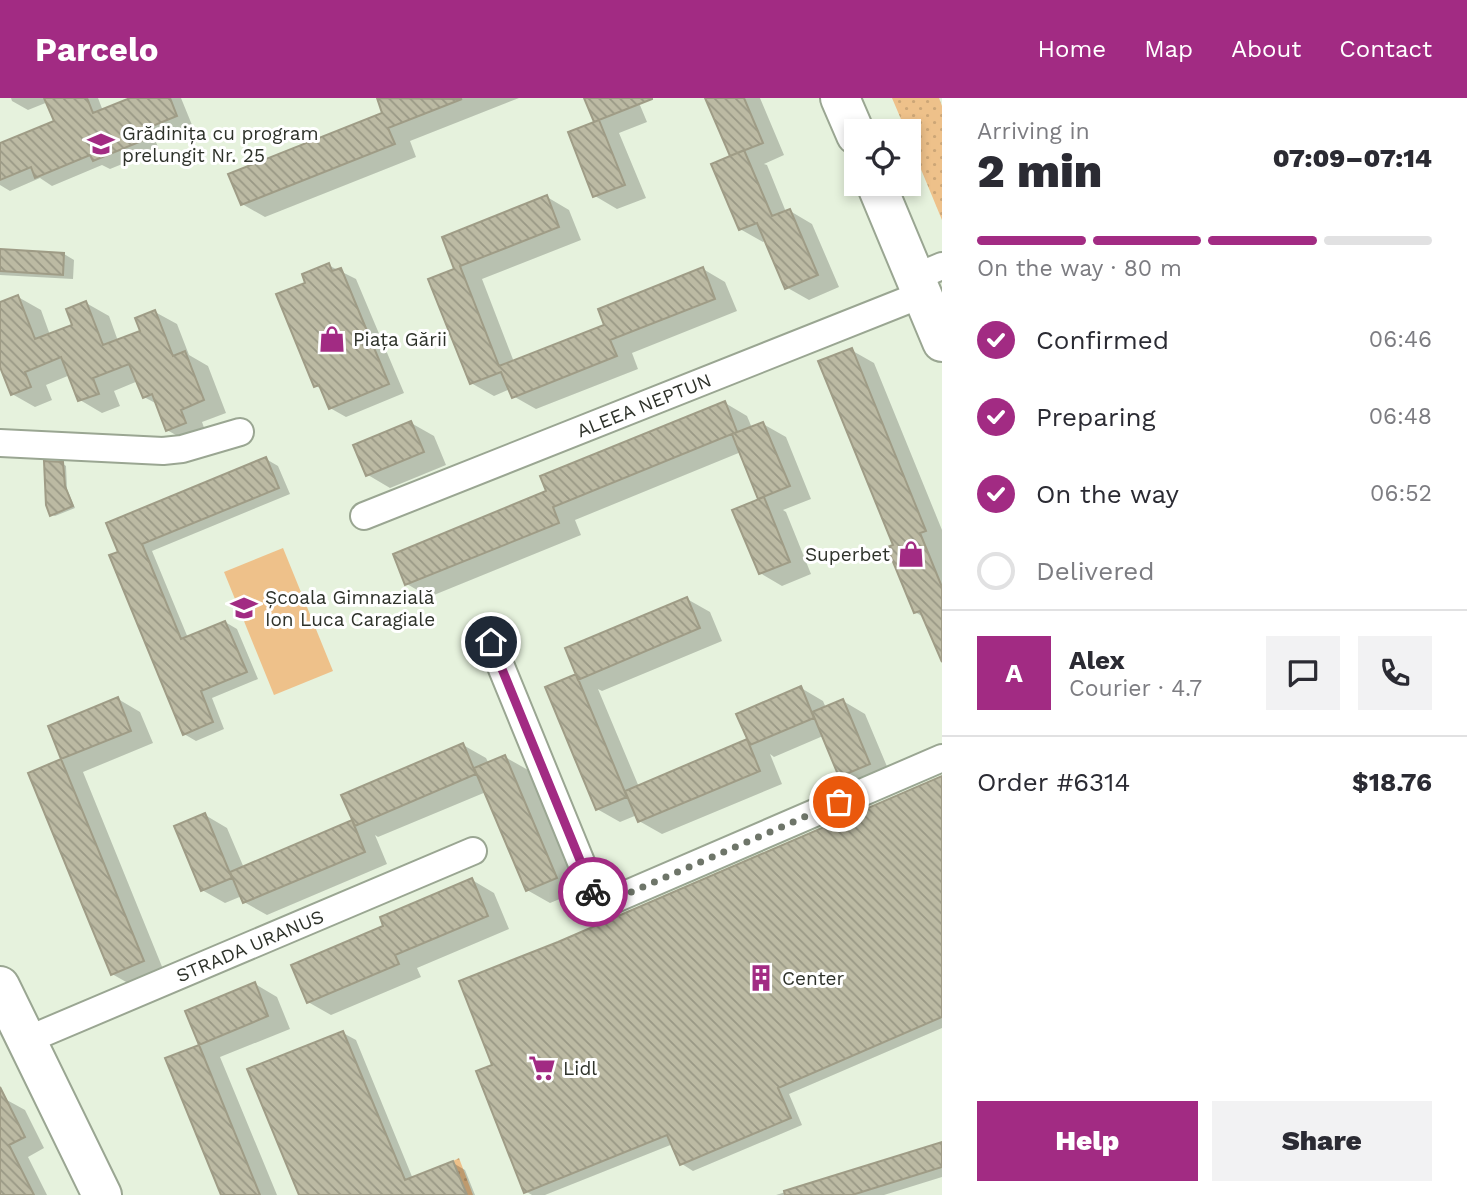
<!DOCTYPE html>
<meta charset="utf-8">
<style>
:root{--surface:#fff;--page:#f2f2f3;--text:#2b2b33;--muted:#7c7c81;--line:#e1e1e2;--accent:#a22b83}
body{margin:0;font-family:"Work Sans",sans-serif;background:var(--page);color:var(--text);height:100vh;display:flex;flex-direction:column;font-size:26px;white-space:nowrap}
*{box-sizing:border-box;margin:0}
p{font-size:23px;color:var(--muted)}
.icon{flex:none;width:38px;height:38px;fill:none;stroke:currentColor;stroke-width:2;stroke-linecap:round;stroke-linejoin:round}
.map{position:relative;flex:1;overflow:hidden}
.details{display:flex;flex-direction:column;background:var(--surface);width:525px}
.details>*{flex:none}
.fabs{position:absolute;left:844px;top:21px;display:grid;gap:14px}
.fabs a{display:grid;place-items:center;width:77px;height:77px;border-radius:0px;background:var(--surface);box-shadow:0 4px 10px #0003;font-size:35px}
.pin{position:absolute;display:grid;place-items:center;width:60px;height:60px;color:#fff;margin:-30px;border:4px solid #fff;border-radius:50%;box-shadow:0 2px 7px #0007}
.courier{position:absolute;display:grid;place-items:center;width:70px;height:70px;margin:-35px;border:5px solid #a22b83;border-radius:50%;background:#fff;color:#222;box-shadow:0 2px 9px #0007}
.summary em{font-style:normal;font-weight:800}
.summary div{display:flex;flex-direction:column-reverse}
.summary{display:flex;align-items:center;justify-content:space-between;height:119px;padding:0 35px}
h1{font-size:46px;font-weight:800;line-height:52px}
.bar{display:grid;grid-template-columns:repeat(4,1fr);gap:10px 7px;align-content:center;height:84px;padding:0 35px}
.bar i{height:9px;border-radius:5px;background:var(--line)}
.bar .current{background:var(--accent)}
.bar p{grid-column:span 4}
.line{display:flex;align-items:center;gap:18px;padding:0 35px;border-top:2px solid var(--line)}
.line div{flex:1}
.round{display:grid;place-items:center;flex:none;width:74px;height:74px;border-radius:0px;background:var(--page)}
ol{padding:0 35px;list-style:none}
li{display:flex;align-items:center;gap:21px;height:77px}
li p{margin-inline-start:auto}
li .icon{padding:7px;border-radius:50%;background:var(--accent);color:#fff;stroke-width:4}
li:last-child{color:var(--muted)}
li i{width:38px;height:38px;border:4px solid var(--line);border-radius:50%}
.primary-button{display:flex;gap:14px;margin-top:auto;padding:14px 35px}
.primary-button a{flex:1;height:80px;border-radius:0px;background:var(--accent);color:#fff;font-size:28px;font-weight:800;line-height:80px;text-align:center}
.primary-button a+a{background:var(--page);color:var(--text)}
header{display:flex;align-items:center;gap:42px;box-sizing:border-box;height:98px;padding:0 35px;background:var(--accent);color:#fff}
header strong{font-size:33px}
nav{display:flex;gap:38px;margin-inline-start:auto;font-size:24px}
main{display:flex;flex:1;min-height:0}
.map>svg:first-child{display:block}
.grass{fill:url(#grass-dots)}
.pitch{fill:#eec18a}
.shadow{fill:#0003}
.building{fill:url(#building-back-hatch);stroke:#9f9c86;stroke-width:2}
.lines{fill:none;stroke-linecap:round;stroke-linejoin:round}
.street-casing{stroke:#9aa692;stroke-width:30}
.secondary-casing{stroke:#9aa692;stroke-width:42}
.primary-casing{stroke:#9aa692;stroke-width:42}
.street{stroke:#fff;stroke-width:26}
.secondary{stroke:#fff;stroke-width:38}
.primary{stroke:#fff;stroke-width:38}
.done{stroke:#6e7569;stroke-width:7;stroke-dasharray:0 12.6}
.route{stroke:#a22b83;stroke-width:9}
.labels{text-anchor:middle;stroke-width:6;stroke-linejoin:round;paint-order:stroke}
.poi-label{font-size:19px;fill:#2e322a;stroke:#fff;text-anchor:start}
.street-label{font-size:19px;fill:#2e322a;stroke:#fff}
</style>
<header>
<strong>Parcelo</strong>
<nav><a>Home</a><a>Map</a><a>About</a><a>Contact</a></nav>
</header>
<main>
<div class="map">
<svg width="942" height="1097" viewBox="0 0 942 1097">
<defs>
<pattern id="grass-dots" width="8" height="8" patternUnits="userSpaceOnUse" patternTransform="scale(1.75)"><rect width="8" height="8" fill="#eec18a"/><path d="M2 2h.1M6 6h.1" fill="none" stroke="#cca677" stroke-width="1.8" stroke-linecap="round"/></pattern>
<pattern id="building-back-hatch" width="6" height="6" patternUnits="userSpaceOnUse" patternTransform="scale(1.75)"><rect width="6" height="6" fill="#bcbaa3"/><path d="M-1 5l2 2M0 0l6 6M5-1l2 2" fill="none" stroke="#999885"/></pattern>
</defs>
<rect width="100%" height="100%" fill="#e6f2dd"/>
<path class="grass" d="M892,0H939L942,8V122L908,40V33H906Z
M459,1060L473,1097H467L453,1063Z"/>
<path class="pitch" d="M283,450L333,573L274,597L224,474Z"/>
<path class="shadow" d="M11,0H98L103,13L134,0H181L192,27L155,42L159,51L110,71L102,67L52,88L40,80L10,93L0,87V47L56,24L48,4L28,12L12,3Z
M379,0H519L410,43L416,59L265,119L242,106L385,16Z
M586,0H637L647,24L619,35L646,100L617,111L595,98L598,24Z
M707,0H760L784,57L764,66L767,67L786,114L790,113L812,126L839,189L809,202L786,189L766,142L763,144L740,131L734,59Z
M547,99L569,112L581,142L482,181L514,264L606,228L703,171L725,184L737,213L632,255L638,271L536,311L513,298L510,291L494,298L471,285L456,172L444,140Z
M0,153L64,156L74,162L73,181L0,177Z
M328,167L356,181L404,295L346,319L330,310L323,292L316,288Z
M18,199L41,212L50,237L74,228L86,205L109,218L118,243L142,234L155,214L177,226L189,257L208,268L226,315L202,324L207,338L190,345L167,332L157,306L144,299L138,283L114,293L120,308L102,315L80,302L70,277L46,287L52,302L35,309L12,296L3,271L0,272V224Z
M851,252L874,265L942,432V562L925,520L915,514L895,448Z
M725,305L747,318L752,330L763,326L786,339L811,401L783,412L786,414L811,476L782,488L760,475L762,401L759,400L741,354L575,422L581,437L429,499L407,486L549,394Z
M411,325L434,338L446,367L390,390L368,377Z
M266,361L278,368L290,396L152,453L188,540L225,524L237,531L258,581L212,600L224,631L196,643L184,636L120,455Z
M63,366L66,368L67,391L75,410L55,418L52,417Z
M687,501L710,514L722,543L602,593L598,591L639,689L747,643L751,645L801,590L823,603L826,610L843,603L865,616L891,678L863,691L840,678L823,638L774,659L770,656L782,686L662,736L639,723L637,717L620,724L597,711L575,578Z
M118,601L140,614L153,645L83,674L165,876L135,889L112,876L31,676L63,662L50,629Z
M463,647L486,660L489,666L505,659L528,672L579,793L550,805L527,792L486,694L378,739L375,737L387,766L267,817L244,804L242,798L225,805L202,792L205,717L227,730L244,770L352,724L356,727Z
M942,680V930L789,996L802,1027L693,1073L682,1066L673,1046L545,1097H532L525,1093L494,968L559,845Z
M472,782L494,795L509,831L417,870L421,879L331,917L308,904L386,829Z
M255,886L277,899L290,931L220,959L277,1097H223L168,961L201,948L187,914Z
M343,935L356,942L413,1081L453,1065L465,1072L475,1097H301Z
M5,1001L25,1012L44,1050L28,1059L47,1097H0V1003Z
M942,1046V1079L884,1097H776Z"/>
<path class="building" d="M44,0H87L93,15L130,0H170L177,18L140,33L144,42L93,63L90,57L35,80L31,69L0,82V45L54,23Z
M377,0L462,1L388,30L395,46L241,107L228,76L382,15Z
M584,0H652V1L594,24Z
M705,0H744L763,45L730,58Z
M599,22L625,87L593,99L568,34Z
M744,52L772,118L790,111L818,177L785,191L757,125L739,132L711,66Z
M547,97L559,129L460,168L499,268L604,227L598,211L703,169L715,201L610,242L617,258L512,300L501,274L470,286L428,181L454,171L442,139Z
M0,151L64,155L63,177L0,173Z
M329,165L332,173L341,170L389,286L329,311L319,287L314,289L276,196L305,185L302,176Z
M18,197L35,241L72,227L66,211L86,203L103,247L140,233L135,220L155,212L173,258L185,253L204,302L181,312L186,325L166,333L152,296L143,300L129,266L93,280L99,296L78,303L61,259L25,274L31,289L11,297L0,269V204Z
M852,250L926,433L920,435L942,489V564L920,513L914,515L887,449L893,447L818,263Z
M725,303L737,334L553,409L559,425L405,487L393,456L546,393L540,378Z
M411,323L424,354L366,378L353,347Z
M763,324L790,388L758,401L732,336Z
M266,359L279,390L142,446L181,541L225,523L247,574L201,593L213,624L183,637L109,457L118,454L106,425Z
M44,363L63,364L65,388L73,408L50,418L46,407Z
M764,399L790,464L759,476L732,412Z
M687,499L700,530L578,582L565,550Z
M576,576L627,699L596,712L545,589Z
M801,588L814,620L750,647L736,616Z
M118,599L131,633L61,661L48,628Z
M843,601L870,666L839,679L812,614Z
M747,641L760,673L638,724L625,693Z
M463,645L476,676L355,728L341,697Z
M505,657L557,780L526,793L474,670Z
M61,661L144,863L111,877L28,675Z
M942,678V919L778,990L791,1020L680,1067L667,1037L524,1095L476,973L492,967L459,883L558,844Z
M205,715L232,780L201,793L174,728Z
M352,722L365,754L243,805L230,774Z
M472,780L488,818L395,857L399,866L307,905L291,867L383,828L380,819Z
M255,884L268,918L199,947L185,913Z
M343,933L405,1082L453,1063L467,1097H299L247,971Z
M199,947L260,1097H221L165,960Z
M0,989L25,1039L9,1047L34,1097H0Z
M942,1044V1069L852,1097H785L784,1093Z"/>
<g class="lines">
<defs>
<g id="street">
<path d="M916,179L942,168"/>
<path d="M0,345L163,353L182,351L240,334"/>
<path id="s1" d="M364,418L923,196"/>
<path d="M491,544L599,808L942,660"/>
<path id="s2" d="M27,942L473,753"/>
</g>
<path id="secondary" d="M0,888L102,1097"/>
<path id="primary" d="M840,0L856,37
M876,86L942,244"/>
</defs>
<use href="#street" class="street-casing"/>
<use href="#secondary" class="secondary-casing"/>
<use href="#primary" class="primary-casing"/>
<use href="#street" class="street"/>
<use href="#secondary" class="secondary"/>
<use href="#primary" class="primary"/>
</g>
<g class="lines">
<path class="done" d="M593,794L599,808L839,704"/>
<path class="route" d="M491,544L593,794"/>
</g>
<defs>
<symbol id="school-bare" viewBox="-9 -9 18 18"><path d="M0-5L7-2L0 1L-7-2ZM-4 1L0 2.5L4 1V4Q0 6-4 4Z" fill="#a22b83" stroke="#fff" stroke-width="2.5" paint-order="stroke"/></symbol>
<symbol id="shop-bare" viewBox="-9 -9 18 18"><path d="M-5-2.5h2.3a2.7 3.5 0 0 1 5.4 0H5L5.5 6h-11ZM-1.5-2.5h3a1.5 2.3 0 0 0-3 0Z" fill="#a22b83" stroke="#fff" stroke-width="2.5" paint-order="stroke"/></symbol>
<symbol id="building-bare" viewBox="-9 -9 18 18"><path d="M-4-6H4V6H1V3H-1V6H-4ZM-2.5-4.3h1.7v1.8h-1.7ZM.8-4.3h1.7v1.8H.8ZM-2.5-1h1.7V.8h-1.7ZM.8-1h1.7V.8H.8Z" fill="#a22b83" stroke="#fff" stroke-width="2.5" paint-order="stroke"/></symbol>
<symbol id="supermarket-bare" viewBox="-9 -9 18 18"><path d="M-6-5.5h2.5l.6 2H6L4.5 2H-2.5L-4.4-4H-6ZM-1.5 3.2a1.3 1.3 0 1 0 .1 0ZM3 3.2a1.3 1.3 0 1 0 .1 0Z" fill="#a22b83" stroke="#fff" stroke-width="2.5" paint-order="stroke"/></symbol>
</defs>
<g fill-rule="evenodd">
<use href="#school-bare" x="82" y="27" width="38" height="38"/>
<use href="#shop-bare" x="313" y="222" width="38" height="38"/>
<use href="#shop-bare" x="892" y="437" width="38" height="38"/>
<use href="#school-bare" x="225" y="491" width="38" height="38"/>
<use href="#building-bare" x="742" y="861" width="38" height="38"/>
<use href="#supermarket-bare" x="523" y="951" width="38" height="38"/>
</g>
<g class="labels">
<g class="poi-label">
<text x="122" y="42">Grădinița cu program<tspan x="122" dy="22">prelungit Nr. 25</tspan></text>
<text x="353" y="248">Piața Gării</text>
<text x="890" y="463" text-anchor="end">Superbet</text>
<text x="265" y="506">Școala Gimnazială<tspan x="265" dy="22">Ion Luca Caragiale</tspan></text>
<text x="782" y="887">Center</text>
<text x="563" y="977">Lidl</text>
</g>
<g class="street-label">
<text dy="7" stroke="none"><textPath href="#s1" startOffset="301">ALEEA NEPTUN</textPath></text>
<text dy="7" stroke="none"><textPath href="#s2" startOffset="242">STRADA URANUS</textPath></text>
</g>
</g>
</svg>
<div class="fabs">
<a><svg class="icon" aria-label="locate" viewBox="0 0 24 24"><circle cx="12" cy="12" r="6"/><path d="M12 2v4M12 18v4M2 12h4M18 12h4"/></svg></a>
</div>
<div class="pin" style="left:839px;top:704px;background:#ea580c"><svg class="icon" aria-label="bag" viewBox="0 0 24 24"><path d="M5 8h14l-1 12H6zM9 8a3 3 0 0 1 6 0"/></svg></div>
<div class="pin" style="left:491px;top:544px;background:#1f2937"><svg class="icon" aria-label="home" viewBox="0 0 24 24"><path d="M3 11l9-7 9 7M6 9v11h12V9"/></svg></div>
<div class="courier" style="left:593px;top:794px"><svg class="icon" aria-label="bike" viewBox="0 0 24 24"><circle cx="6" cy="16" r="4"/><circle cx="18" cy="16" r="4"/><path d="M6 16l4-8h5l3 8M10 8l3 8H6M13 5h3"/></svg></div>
</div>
<section class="details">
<div class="summary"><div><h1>2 min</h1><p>Arriving in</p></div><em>07:09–07:14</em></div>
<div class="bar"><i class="current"></i><i class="current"></i><i class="current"></i><i></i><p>On the way · 80 m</p></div>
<ol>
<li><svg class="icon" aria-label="check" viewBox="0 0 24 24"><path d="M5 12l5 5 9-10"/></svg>Confirmed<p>06:46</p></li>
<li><svg class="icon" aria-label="check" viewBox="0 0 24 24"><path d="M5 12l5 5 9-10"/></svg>Preparing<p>06:48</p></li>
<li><svg class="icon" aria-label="check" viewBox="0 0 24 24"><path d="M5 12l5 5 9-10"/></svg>On the way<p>06:52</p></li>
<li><i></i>Delivered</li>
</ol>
<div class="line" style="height:126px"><b class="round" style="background:var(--accent);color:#fff">A</b><div><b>Alex</b><p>Courier · 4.7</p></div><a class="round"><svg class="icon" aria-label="chat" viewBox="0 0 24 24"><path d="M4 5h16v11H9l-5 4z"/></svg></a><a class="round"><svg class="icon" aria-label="phone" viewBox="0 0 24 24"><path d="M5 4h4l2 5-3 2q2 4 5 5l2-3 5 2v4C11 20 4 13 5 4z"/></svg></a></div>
<div class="line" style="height:91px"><div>Order #6314</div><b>$18.76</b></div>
<div class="primary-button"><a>Help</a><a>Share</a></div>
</section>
</main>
